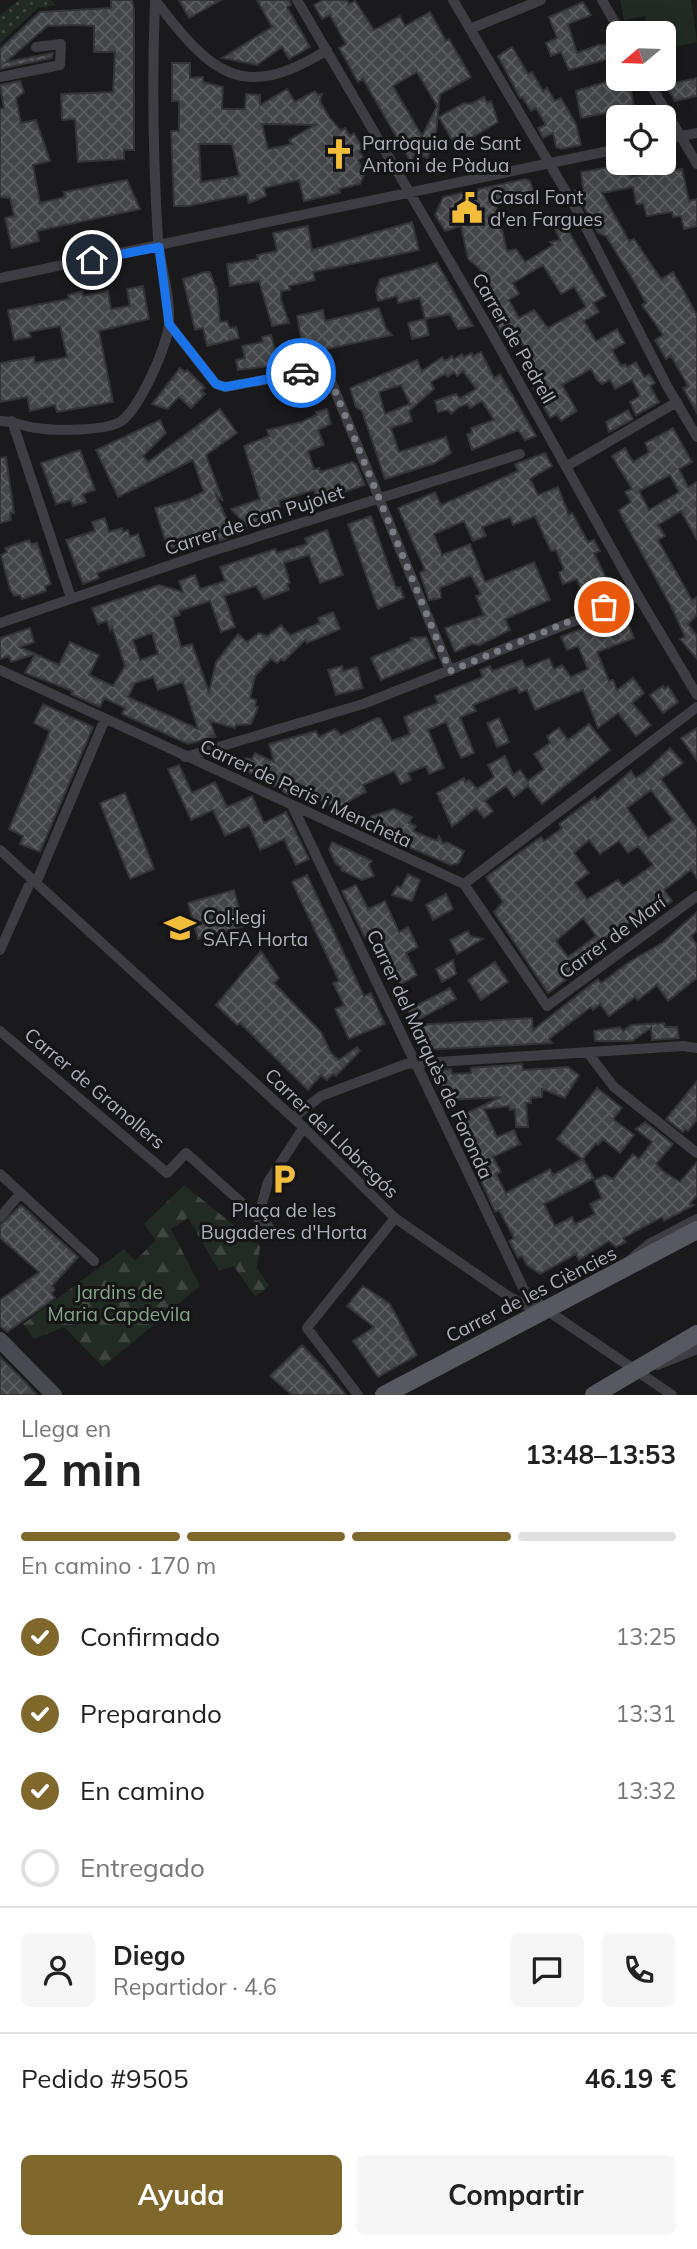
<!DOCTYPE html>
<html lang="es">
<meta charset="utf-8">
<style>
:root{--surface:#fff;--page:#f6f6f6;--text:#222;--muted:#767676;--line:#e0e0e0;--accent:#80682d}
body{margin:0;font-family:Mulish,sans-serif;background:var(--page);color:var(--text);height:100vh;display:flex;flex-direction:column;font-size:26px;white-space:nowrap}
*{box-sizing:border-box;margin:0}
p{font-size:23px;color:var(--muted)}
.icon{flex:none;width:38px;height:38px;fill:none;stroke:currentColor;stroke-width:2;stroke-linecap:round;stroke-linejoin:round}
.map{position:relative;height:1395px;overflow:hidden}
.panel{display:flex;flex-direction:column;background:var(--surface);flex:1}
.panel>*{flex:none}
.needle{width:46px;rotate:251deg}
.fabs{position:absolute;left:606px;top:21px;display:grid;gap:14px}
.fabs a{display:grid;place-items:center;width:70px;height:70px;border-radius:10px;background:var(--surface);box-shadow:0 7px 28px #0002;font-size:35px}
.pin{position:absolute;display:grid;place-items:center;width:60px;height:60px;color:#fff;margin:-30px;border:4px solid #fff;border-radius:50%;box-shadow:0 2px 7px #0007}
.courier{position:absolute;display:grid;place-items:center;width:70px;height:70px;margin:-35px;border:5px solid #1a73e8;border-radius:50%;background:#fff;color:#222;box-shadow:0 2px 9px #0007}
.overview em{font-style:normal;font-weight:700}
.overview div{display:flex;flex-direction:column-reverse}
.overview{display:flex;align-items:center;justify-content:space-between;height:119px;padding:0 21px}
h1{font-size:46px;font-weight:700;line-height:52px}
.bar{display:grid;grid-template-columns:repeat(4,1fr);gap:10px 7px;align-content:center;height:84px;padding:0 21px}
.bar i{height:9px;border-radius:5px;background:var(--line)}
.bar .on{background:var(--accent)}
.bar p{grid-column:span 4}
.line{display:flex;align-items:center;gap:18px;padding:0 21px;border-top:2px solid var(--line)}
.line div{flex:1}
.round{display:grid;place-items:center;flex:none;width:74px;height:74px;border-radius:10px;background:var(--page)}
ol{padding:0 21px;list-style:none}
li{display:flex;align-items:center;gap:21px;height:77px}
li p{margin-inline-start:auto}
li .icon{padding:7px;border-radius:50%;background:var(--accent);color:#fff;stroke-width:4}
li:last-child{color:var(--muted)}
li i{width:38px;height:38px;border:4px solid var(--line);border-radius:50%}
.cta{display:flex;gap:14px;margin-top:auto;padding:14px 21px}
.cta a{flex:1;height:80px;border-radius:10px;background:var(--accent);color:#fff;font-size:28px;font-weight:700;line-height:80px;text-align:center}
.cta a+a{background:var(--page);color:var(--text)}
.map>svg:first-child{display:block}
.grass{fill:#212a23}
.forest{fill:url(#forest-firs)}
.garden{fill:url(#garden-dots)}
.building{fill:url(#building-cross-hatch);stroke:#343438;stroke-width:2;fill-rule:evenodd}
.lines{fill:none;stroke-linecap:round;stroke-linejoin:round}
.street{stroke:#3d3d43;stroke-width:10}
.secondary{stroke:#494a51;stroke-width:16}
.primary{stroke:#575860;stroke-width:18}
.street-bridge{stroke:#3d3d43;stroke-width:10}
.done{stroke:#797c83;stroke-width:7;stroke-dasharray:0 12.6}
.route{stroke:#1a73e8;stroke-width:9}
.labels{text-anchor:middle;stroke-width:6;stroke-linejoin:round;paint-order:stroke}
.poi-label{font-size:19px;fill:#acb0bb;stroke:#151517;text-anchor:start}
.street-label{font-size:19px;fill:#acb0bb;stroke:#151517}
.park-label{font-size:19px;fill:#84a687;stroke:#151517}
</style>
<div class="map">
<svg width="697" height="1395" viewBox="0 0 697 1395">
<defs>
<pattern id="forest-firs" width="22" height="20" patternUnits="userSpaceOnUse" patternTransform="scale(1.75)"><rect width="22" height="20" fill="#212a23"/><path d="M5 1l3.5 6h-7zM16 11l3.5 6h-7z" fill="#3f4641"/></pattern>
<pattern id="garden-dots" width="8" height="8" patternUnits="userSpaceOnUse" patternTransform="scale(1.75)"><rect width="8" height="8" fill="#212a23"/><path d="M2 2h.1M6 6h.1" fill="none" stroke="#3f4641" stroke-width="1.8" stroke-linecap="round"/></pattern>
<pattern id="building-cross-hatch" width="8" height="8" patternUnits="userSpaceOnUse" patternTransform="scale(1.75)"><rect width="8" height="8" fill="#444549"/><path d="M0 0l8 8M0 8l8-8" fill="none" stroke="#5c5d61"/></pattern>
</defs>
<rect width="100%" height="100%" fill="#1a1a1c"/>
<path class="grass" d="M620,0H691L697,42L663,49V33H649L645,16L624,20Z"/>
<path class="forest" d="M184,1185L260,1246L257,1268L269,1286L255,1297L234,1266L219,1271L188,1218L171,1229L200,1286L103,1367L64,1327L34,1339L23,1324L124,1249L135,1261L156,1240L144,1224Z"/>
<path class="garden" d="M19,0H51L56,5L38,8L0,43V15Z"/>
<path class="building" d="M111,0H132L134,9V150H124V159L78,162L75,119L62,120L61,94L113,92L115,52H94V26L75,25L47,26L6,62L53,53L52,58L0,69V49L40,12L111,8Z
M179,0H221L189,18Z
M257,0H289L291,5L287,7L310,47L289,59L282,47L257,65L222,58L272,27Z
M323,0H347L349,4L355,1L374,30L400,16L405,26L430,12L446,41L449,39L471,77L440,94L435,142L427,158L415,153L411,162L363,79L358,82L339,48L346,44L330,15L322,19L314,5ZM417,72L437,106L422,136L393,86Z
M583,2L591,15L568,24L577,53L598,45H607L611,58L569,70L561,52L551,56L546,43L557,38L549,17Z
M512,47L528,74L532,72L543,91L547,88L555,101L561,98L576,124L581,145L561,149L556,147L553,133L543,138L538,128L546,125L536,108L531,111L522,97L520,98L498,56Z
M172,63H190V78L203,77V82L223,87L222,109H245L246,94L260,95V105L287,89L295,102L315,91L318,95L322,94L320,101L329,117L341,131L345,128L350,136L354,133L363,149L359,151L363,157L358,160L365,173L360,184L339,189L340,193L304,201L299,180L264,188L266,196L249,203L247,194L188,206H174L171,131H179V101H172ZM262,124L315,125L289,140L292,144L268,149ZM199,144H232L239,176L201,182Z
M697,78V96L675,101L666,85Z
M615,79L629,81L635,111L622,114L621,110L581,118L576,91Z
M20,81L24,92L16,98L21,123L36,120L50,161L33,165L40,203L65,197L64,192L127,180L140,209L37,231L39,241L12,248L5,218L14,216L10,198L0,197V109L4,108L0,85Z
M484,97L487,103L491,101L498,122L459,145L455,138L452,140L439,117L464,103L470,104Z
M616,163H628L631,177L652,173L650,163H661L663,172L682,169L689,201L697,199V226L684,229L681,216L673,217L672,212L647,216L643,204H636L633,187L602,193L629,241L634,239L661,279L673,272L697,315V413L683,388L688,386L671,356L666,359L655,340L663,335L642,305L646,303L635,283L606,236L598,233L575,190L583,189L581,172L617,166Z
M525,179L530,181L536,198L528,203L517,200L496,204L507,251L516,249L525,262L553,245L550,242L560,240L555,229L565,225L606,296L593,303L599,312L584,321L596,341L617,329L625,343L612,350L621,366L625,364L627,367L636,362L644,377L649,374L655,383L650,386L659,402L636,415L630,402L640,396L632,380L615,389L610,380L602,384L597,380L591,369L562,385L577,411L561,421L557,414L550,418L522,369L533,363L522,343L511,349L489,311L499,305L479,268L468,259L461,226L445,231L435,215L443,197ZM543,265L561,294L574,287L586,307L548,328L534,310L519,318L509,300L519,294L513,283Z
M412,222L419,250L313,272L315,280L289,286L290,290L281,291V300L289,323L272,326L259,281L230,286L227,264L258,259L257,255L277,251L273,233L308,226L312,250Z
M437,263L448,282L473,326L458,329L450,314L425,319L420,298L398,303L397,296L378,301L376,290L380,279Z
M205,272H210L217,291L220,322L227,321L230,328L236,327L239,338L207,346L203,328L195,330L183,279Z
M143,286L149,319L99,331L113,402L57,412L55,405L30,411L27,397L0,402V363L34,357L35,363L67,357L60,326L29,332L31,337L14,340L8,310L69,299L68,295L82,291L83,296L108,291L111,309L130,306L127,289Z
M379,308L386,329L392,335L299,355L301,362L238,370L236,360L245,358L242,346L263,342L262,337L271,335L275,349L302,343L297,316L323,310L325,321Z
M425,319L429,335L412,339L408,323Z
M481,352L494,378L500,374L536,436L525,440L518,430L472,450L467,434L472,433L471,428L494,420L482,401L470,408L467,404L459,407L451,414L448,410L438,412L435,401L456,394L460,398L476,389L463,371L457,376L454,372L448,377L445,374L431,382L434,389L409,411L412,421L391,428L399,452L446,437L451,453L435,463L385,479L362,411L356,407L350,388L417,360L422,371L442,357L445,361L452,356L454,359L462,354L464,357L472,353L473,356ZM401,385L410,404L385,414L379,392Z
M180,368L185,372L187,370L205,388L201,391L205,394L191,408L179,397L167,409L152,404Z
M220,409L237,433L206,455L223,501L215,493L234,536L219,541L217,535L198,538L168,550L155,508L186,500L204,492L193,460L118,497L96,450L160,420L166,433L143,456L148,462Z
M327,409L331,424L318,430L324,445L308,451L314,469L319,468L320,472L352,462L356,464L365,485L317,501L314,490L279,501L281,515L247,526L231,509L260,499L244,446L269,436L267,430L301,422L317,415L316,412Z
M628,410L633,419L609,432L606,422Z
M673,428L692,462L679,469L688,487L697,482V540L681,511L658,525L665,536L658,540L692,600L697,597V615L688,624L697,636V659L680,639L685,637L673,610L622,517L619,510L631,502L625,492L632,489L612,456L625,448L633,462L649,452L645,443ZM670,475L679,492L649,510L639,491Z
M80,450L95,490L83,494L86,502L73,506L71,500L56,504L41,463Z
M545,453L552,466L530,479L538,495L558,487L569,515L572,513L588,542L594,540L600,551L594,553L612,590L585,601L577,579L563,584L559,572L564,570L556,550L551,551L535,516L513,525L510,517L482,527L486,536L473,541L464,521L434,534L442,555L470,544L485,582L534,562L550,600L505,619L510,630L480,645L472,644L455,652L445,628L484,615L476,596L481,594L471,575L440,588L441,598L429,600L420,573L425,570L398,508L435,492L441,505L518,471L515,464Z
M6,457L14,513H10L11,520L0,523V458Z
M371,516L396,588L400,587L404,598L378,609L348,524Z
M105,518L109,532L122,528L123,532L128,530L130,537L138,534L145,556L97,573L99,578L83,584L66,540L95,531L92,522Z
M327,530L343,575L320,583L309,555L284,563L290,583L287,584L289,590L264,599L256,586L224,596L235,627L221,632L210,601L179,611L180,615L173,617L181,647L192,644L209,692L216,662L238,634L247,642L259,633L267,636L281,625L290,635L320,623L318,618L333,612L340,629L307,643L305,640L284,661L281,659L277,663L271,659L255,676L250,698L256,700L255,706L258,707L251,724L236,725L235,728L210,721L215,735L212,736L215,737L188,744L122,714L125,708L104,698L100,707L71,694L73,691L25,673L35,654L11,662L9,656L0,659V638L30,628L34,642L20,647L59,665L70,642L99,655L89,675L113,686L125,666L112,627L110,631L107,621L98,624L92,608L159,585L183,592L179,581L195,575L200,589L225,581L220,567L275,549L277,553L307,544L305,538ZM152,633L158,654L140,660L133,640ZM153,677L158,690L183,682L198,729L128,697L135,683Z
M29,540L31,544L37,543L51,584L45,586L46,591L22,599L20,595L14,596L10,589L1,555L7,552L5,548Z
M623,612L634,638L597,652L609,681L613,680L617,690L633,678L644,693L632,703L651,725L636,736L618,713L598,728L583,690L535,710L527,690L519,693L517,687L473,705L476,711L460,717L474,753L461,758L446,722L428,730L444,768L429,774L426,766L408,773L411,780L401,784L394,771L363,785L366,792L349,801L340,818L330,814L333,806L297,789L293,797L240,767L244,758L252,759L255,753L274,762L269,744L316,731L319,737L335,729L341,735L377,718H380L392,741L410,734L404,717L438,703L435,696L483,677L480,670L490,666L492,671L522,660L526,668L549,658L554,669L562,665L571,677L588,669L578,646L567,650L561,637Z
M426,637L435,658L381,680L371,658L412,641L411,638Z
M342,666L343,671L357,667L363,688L336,695L328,670Z
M663,686L665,689L668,686L678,702L663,713L650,695Z
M43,704L93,727L40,852L20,844L23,836L9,829L50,731L34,723Z
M499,718L509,742L497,747L487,723Z
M589,724L610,750L542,804L528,786L514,797L506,786L485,801L493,811L484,818L476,808L452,827L437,793L464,778L465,782L469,780L477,789L494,777L488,765L505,756L513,775L520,770L528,781L544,769L534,754L550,743L547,736L559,728L568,740Z
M697,728V761L681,738Z
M670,748L683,763L661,779L697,829V878L691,870L664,890L672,901L654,915L650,909L610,936L597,948L601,954L548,993L494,912L503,902L486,877L541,837L544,841L562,828L559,824L595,797L597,800L631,771L636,778L645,772ZM651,790L673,820L648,838L627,808ZM589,840L600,854L619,841L628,853L638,846L653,865L623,886L618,880L587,899L575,883L589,873L574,853ZM583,918L596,936L568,957L556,941Z
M179,765L192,793L215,782L227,807L252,796L264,823L286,812L309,859L296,865L284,839L260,850L249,825L225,836L213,810L191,820L168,769Z
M125,793L154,869L130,879L100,803Z
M394,809L412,817L409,823L416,826L413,831L437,841L439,836L443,844L447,842L464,851L459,863L451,865L349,822L361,818L368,821L371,816Z
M332,842L372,861L369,865L374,876L362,880L341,870L342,867L336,864L329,849Z
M408,874L420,880L412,901L392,895L397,886L401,888Z
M307,875L364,996L371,993L385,1024L349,1039L335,1009L344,1005L333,983L339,981L292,882Z
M356,885L368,909L385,901L399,932L408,927L418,947L406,953L417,975L399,985L376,933L365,938L342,891Z
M234,890L244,926L198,939L188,903Z
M446,894L453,909L433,920L426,905Z
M697,912V931L691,936L697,945V978L668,1001L657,985L638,1000L635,997L609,1016L600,1004L593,1010L591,1007L549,1039L552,1043L423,1050L415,1032L419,1030L416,1025L532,1018L533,1030L598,979L601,983L629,962L662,943Z
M468,931L470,936L483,939L457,954L450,940Z
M261,951L279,978L274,983L321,1032L331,1053L339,1060L357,1047L360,1051L336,1076L333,1074L327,1080L321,1075L308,1090L240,1023L237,1025L216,1005Z
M453,960L456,974L442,982L436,969Z
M495,962L508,982L481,1000L468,980Z
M450,988L456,999L414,1022L408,1010Z
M664,1023L665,1027H677L679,1038L652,1040L651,1028L632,1041H595L594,1031L620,1027L623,1031L631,1025Z
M522,1064L523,1070L568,1067L579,1075L565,1098L542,1089V1097L531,1098V1103H526L528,1127H516L515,1109L510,1110L509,1106L484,1109L497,1137L514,1130L520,1144L493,1157L501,1172L496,1174L506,1193L550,1169L553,1175L582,1159L557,1139L597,1088L622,1108L613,1119L634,1135L620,1153L603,1139L598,1145L596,1143L583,1159L594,1178L544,1204L555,1226L572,1217L575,1224L595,1214L590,1204L602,1198L594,1181L605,1175L613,1179L633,1154L639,1159L652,1142L636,1129L645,1122L673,1144L656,1164L663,1171L680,1182L697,1162V1195L690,1204L694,1205L664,1221L662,1217L623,1238L626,1242L616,1247L609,1241L579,1260L576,1254L540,1274L527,1265L522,1256L518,1258L509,1241L514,1238L499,1210L495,1212L478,1174L483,1171L456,1118L501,1097L448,1100L442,1088L441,1070L451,1069L452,1074L471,1073V1068Z
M697,1081V1120L688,1131L685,1129L683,1132L666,1119Z
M21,1205L78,1257L52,1286L55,1290L51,1293L55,1298L7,1332L0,1326V1300L39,1272L0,1238V1225Z
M363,1286L390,1304L417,1355L378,1377L353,1341L374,1327L347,1306Z
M302,1345L322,1366L346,1395H292L270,1376Z
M0,1357L24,1381L37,1395H0Z"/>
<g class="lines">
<path class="street" d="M155,0C210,72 241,104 327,50
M297,0L491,332L634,589L697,695
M453,0L578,212L667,386L697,437
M602,0L621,33
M470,29L541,0
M0,77L60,65L61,44L36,47
M647,79L697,164
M663,140L697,133
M0,278L618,149
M169,324L216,384L225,387L326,369L450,671
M0,421C13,421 23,426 36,428C55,431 104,431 120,422C139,410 168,345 169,323C171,296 160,266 158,239C153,159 152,80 155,0
M12,421L71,598
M567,466L677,402
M0,623L206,553L520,454
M0,670L464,884L547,1006L697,896
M185,757L363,704L638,596
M293,807L409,1050
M0,850L300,1124L395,1218L508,1296L531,1308H542
M36,883L105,719
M464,884L697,707
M0,950L28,887
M0,1031L167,1173L186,1153L269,1227
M588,1053L614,1087L697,1153
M420,1072L524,1290L545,1309L672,1395
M294,1117L321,1096L406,1064L683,1046L697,1048
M0,1174L94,1261
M0,1217L21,1193
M258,1218L268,1182L304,1127
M631,1259L649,1244L697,1219
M657,1365L697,1349
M358,1395L307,1328L395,1218"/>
<path class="secondary" d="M0,1340L54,1395"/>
<path class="primary" d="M384,1395L697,1230
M594,1395L697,1334"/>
<path class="street-bridge" d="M409,1050L420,1072"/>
</g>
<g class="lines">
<path class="done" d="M301,373L326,369L450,671L604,607"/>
<path class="route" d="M92,260L159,247L169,324L216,384L225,387L301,373"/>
</g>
<defs>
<symbol id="church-bare" viewBox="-9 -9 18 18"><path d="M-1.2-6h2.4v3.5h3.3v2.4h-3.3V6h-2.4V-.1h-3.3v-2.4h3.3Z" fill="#f2bd3b" stroke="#151517" stroke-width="2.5" paint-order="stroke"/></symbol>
<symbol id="civic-bare" viewBox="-9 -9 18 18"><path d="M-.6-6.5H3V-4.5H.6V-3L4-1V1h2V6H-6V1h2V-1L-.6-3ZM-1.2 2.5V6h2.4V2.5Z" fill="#f2bd3b" stroke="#151517" stroke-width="2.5" paint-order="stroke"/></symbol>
<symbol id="school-bare" viewBox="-9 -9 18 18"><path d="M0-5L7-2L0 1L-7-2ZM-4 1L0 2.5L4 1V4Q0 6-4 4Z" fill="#f2bd3b" stroke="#151517" stroke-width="2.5" paint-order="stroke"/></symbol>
<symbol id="parking-bare" viewBox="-9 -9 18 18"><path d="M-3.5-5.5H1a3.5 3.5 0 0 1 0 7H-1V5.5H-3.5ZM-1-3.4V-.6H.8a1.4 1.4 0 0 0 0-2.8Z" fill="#f2bd3b" stroke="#151517" stroke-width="2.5" paint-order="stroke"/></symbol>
</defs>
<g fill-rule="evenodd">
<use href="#church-bare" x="317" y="132" width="44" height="44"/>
<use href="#civic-bare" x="445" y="186" width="44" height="44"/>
<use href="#school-bare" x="158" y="906" width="44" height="44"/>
<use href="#parking-bare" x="262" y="1157" width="44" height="44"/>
</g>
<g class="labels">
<g class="poi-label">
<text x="362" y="150">Parròquia de Sant<tspan x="362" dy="22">Antoni de Pàdua</tspan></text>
<text x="490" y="204">Casal Font<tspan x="490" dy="22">d'en Fargues</tspan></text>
<text x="203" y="924">Col·legi<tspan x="203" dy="22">SAFA Horta</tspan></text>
<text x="284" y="1217" text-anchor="middle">Plaça de les<tspan x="284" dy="22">Bugaderes d'Horta</tspan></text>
</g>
<g class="street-label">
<text transform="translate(514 338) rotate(60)" y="7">Carrer de Pedrell</text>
<text transform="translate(254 520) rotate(-18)" y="7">Carrer de Can Pujolet</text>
<text transform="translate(306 793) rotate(25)" y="7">Carrer de Peris i Mencheta</text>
<text transform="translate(612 937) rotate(-36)" y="7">Carrer de Marí</text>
<text transform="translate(430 1054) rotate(65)" y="7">Carrer del Marquès de Foronda</text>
<text transform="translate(95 1088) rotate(40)" y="7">Carrer de Granollers</text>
<text transform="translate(332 1133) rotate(44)" y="7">Carrer del Llobregós</text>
<text transform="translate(531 1294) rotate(-27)" y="7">Carrer de les Ciències</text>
</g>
<g class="park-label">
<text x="119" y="1299">Jardins de<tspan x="119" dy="22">Maria Capdevila</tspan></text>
</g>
</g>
</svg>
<div class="fabs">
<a><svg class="needle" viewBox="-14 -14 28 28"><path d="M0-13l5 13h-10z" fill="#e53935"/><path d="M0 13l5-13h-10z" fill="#767676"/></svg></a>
<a><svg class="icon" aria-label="locate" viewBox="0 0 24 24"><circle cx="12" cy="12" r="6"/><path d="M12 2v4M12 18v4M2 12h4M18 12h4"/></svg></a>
</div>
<div class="pin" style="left:604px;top:607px;background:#ea580c"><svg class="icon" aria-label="bag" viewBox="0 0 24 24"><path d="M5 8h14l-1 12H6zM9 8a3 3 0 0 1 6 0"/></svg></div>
<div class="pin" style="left:92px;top:260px;background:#1f2937"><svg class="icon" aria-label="home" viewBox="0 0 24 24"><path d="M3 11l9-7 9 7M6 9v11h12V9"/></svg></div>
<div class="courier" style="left:301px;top:373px"><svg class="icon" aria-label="car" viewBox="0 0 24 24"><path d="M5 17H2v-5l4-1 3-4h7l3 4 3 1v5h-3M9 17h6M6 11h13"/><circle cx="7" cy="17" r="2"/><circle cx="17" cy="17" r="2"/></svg></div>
</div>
<section class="panel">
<div class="overview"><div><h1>2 min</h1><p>Llega en</p></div><em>13:48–13:53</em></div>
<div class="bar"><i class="on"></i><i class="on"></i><i class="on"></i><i></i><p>En camino · 170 m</p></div>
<ol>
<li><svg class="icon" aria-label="check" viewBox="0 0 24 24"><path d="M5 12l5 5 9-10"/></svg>Confirmado<p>13:25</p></li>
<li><svg class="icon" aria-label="check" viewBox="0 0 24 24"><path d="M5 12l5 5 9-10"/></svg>Preparando<p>13:31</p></li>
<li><svg class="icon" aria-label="check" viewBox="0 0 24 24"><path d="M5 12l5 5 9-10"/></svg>En camino<p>13:32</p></li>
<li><i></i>Entregado</li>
</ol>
<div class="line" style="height:126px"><a class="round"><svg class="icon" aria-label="person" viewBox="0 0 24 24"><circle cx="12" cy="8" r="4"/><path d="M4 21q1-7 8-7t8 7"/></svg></a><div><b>Diego</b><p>Repartidor · 4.6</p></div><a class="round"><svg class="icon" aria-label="chat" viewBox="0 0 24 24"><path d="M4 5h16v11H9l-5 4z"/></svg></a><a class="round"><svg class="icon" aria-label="phone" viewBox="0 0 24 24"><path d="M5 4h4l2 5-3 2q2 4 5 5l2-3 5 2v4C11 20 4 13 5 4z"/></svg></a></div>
<div class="line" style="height:91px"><div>Pedido #9505</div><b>46.19 €</b></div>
<div class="cta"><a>Ayuda</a><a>Compartir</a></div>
</section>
